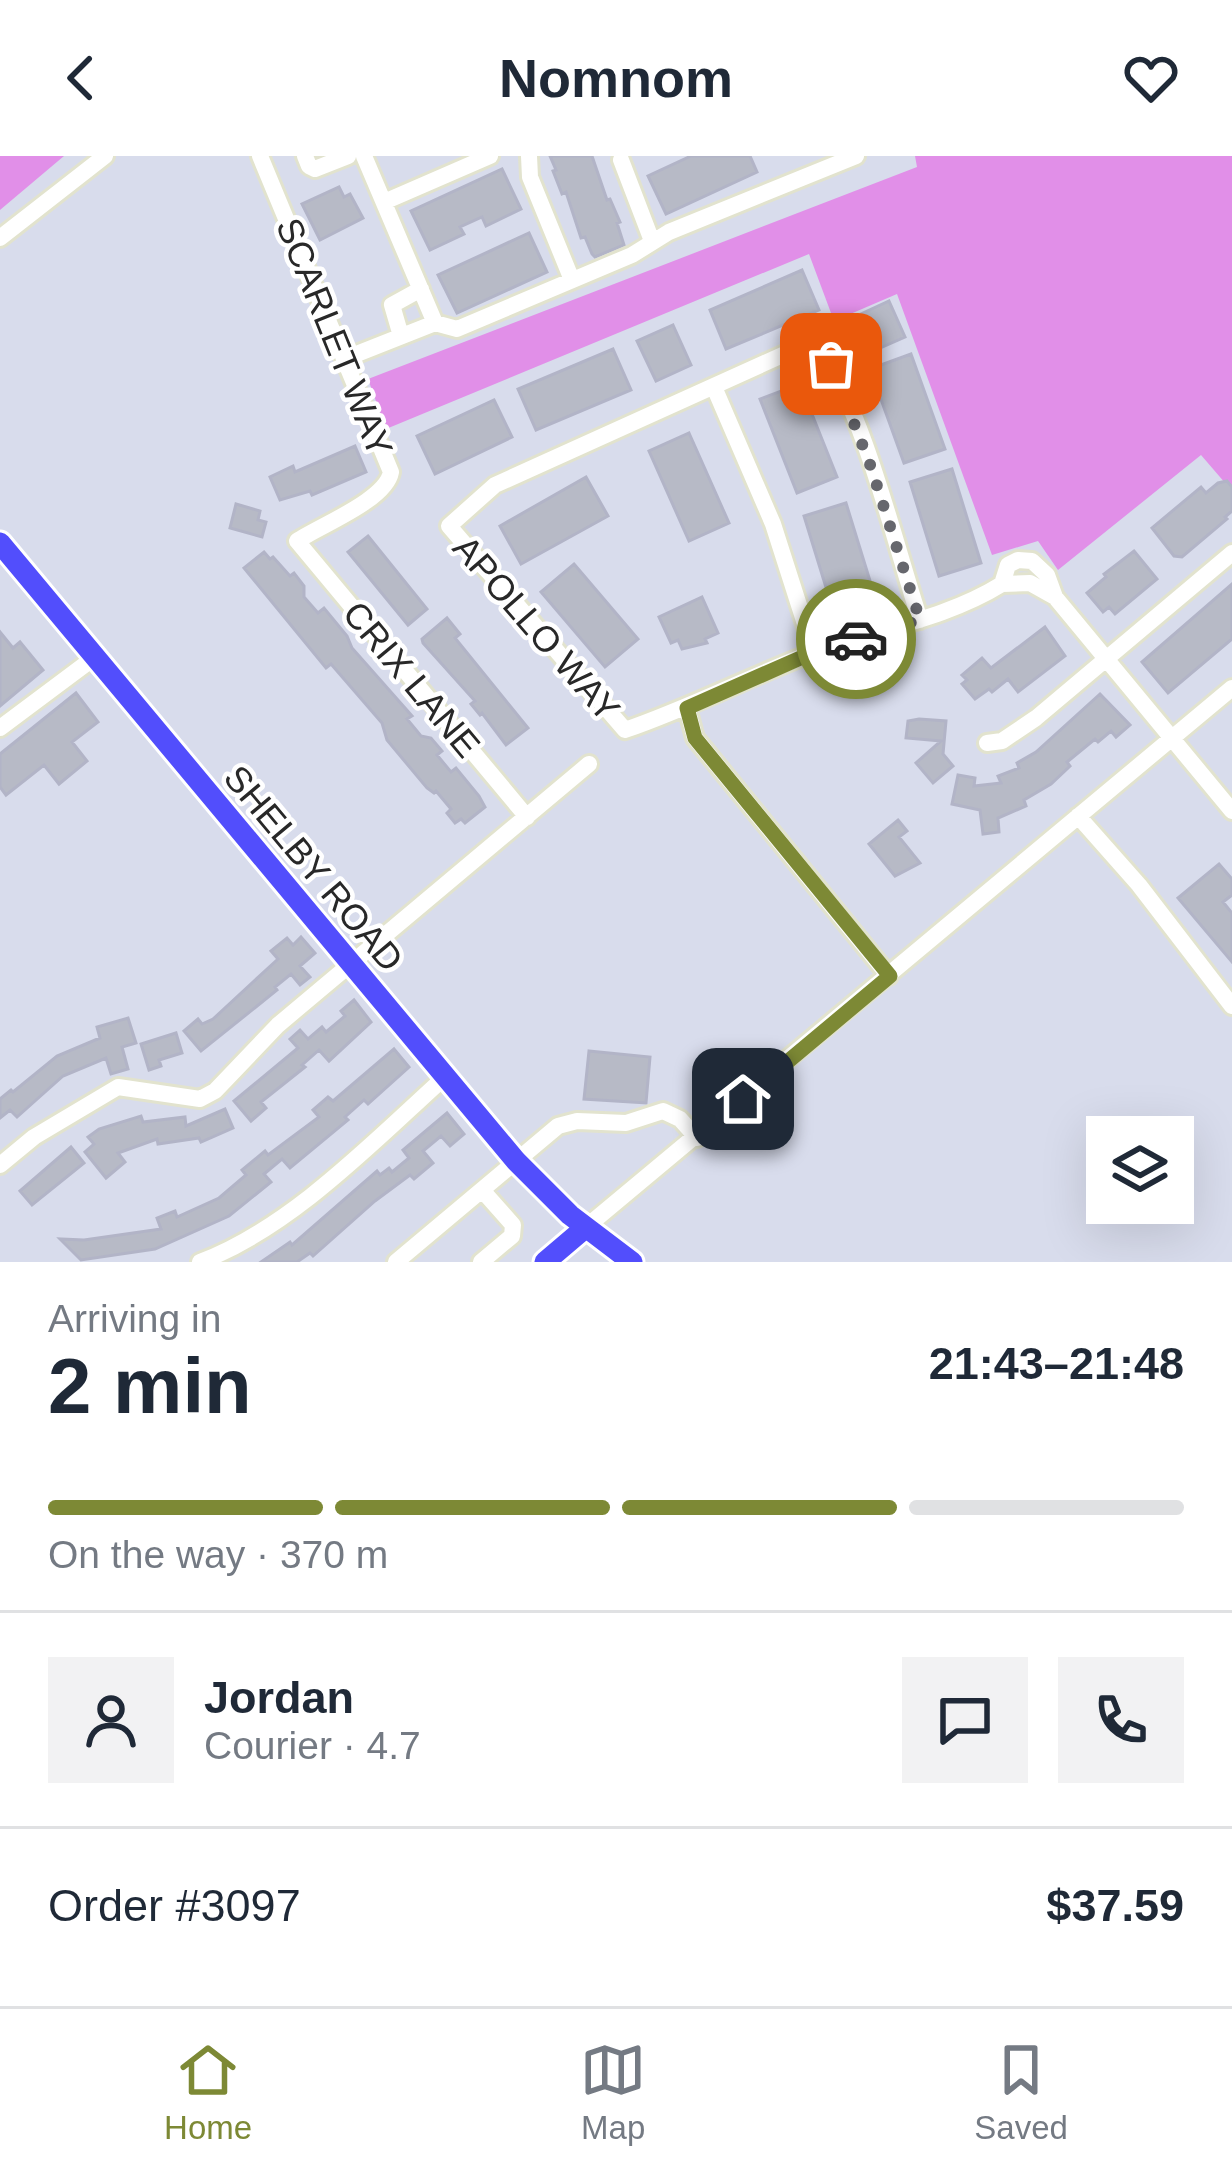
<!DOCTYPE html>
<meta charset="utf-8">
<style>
:root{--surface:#fff;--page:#f2f2f3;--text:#1f2937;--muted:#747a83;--line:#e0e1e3;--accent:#7d8935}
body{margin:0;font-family:Helvetica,sans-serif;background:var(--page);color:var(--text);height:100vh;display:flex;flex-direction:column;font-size:45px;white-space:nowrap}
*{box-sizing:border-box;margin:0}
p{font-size:39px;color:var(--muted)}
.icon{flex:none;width:66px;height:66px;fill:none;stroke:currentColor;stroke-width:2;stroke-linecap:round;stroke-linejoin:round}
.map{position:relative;height:1106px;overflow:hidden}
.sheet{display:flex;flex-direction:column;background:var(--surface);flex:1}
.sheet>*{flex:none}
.fabs{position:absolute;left:1086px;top:960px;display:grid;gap:24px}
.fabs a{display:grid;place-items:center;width:108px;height:108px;border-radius:0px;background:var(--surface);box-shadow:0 12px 48px #0002;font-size:60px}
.pin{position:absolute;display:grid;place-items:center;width:102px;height:102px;color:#fff;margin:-51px;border-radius:24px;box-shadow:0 6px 18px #0006}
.courier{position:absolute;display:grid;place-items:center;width:120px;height:120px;margin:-60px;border:9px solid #7d8935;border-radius:50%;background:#fff;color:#222;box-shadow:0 3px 15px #0007}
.head em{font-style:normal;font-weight:800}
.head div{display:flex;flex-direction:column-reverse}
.head{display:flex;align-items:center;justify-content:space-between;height:204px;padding:0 48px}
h1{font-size:78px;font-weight:800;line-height:90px}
.bar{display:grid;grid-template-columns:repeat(4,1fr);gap:18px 12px;align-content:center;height:144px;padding:0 48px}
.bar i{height:15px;border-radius:9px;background:var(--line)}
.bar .selected{background:var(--accent)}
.bar p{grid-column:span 4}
.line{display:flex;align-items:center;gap:30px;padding:0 48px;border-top:3px solid var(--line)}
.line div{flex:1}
.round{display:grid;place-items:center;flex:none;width:126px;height:126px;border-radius:0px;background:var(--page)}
header{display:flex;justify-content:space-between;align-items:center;height:156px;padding:0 48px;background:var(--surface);font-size:54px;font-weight:800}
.menu{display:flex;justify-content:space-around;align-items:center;height:168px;border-top:3px solid var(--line);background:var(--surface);font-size:33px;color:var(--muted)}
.menu a{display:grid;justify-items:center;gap:6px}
.menu .selected{color:var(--accent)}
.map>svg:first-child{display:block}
.green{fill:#e18fe8}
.building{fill:#b7bac6;stroke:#b2b4c7;stroke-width:3}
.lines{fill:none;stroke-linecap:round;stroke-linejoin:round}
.minor-casing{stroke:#e2e3ce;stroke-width:22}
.major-casing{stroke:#fff;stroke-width:27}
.minor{stroke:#fff;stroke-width:16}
.major{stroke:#524efc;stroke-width:21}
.done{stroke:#66676d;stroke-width:12;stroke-dasharray:0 21.6}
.route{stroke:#7d8935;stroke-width:15}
.labels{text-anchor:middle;stroke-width:9;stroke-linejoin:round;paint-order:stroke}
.street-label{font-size:36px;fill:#282828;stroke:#fff}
</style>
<header><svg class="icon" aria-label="back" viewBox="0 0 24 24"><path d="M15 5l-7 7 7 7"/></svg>Nomnom<svg class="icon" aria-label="heart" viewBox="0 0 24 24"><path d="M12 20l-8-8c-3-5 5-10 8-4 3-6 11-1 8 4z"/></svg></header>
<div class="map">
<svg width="1232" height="1106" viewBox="0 0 1232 1106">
<rect width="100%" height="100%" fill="#d8dcec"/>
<path class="green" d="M0,0H64L0,54Z
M915,0H1232V335L1201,299L1058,414L1038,385L992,399L897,138L834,165L809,98L386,273L368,223L917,11Z"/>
<path class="building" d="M550,0H592L607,44L610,43L620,66L617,67L624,89L595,101L592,98L585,81L581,82L566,36L562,38L553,15L556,14Z
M691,0H750L757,16L666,58L648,20Z
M502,13L521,53L486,70L482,61L460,71L464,78L430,94L411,55Z
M339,31L344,41L350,38L363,62L320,84L302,48Z
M529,77L547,116L457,157L438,119Z
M802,114L819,154L726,193L710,154Z
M889,145L905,181L864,199L848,164Z
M673,169L691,209L656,225L637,185Z
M613,193L631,234L536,274L518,233Z
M911,198L945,293L904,307L870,213Z
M800,228L837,321L797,337L760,243Z
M494,244L512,281L435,318L417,280Z
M689,277L729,367L689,385L649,295Z
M355,290L366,316L312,339L310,335L280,344L270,321L293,310L295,316Z
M952,313L981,407L939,420L910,326Z
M586,321L608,360L521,408L500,370Z
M1227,325L1232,331V355L1225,361L1227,363L1182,401L1174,400L1152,372L1201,331L1206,337L1218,327Z
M846,347L875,441L833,454L804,360Z
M236,348L260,355L258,364L266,366L262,381L230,372Z
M368,380L427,453L408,469L348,396Z
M1134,395L1157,423L1115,458L1109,451L1103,456L1087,437L1106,421L1104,418Z
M264,396L270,403L273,401L290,420L294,417L304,430V441L318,457L324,452L347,480L352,492L412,560L407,563L421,580L431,582L442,595L437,599L451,616L456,612L479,640L485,651L465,667L461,663L455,667L447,657L451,653L436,635L434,637L427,632L387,584L382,567L331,508L326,512L244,412Z
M574,408L638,483L605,511L541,436Z
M1232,428V483L1168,537L1142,506Z
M702,441L718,477L705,483L707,487L682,493L678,484L671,487L659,461Z
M447,462L460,478L455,482L528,572L506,589L482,557L480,559L471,548L475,545L423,487L422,483Z
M1045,471L1065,500L1018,536L1008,523L992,536L989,533L975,543L962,528L967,524L962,519L982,502L991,512Z
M0,476L13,492L20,486L43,514L0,550Z
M76,537L98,566L72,586L87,605L59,628L44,609L6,639L0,631V598Z
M1100,538L1130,569L1116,581L1111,575L1098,586L1095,583L1067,606L1070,610L1051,628L1024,644L1026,650L998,662L999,676L983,678L980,654L952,648L958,619L975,622L974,630L1001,627L998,620L1019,612L1017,607L1036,596Z
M919,563L946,565L943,598L953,610L933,627L916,607L941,585L906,582L908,565Z
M898,664L907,675L899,681L920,707L895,720L869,688Z
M1219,708L1232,723V739L1223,746L1232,757V806L1178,742Z
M301,781L315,797L300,810L310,821L300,829L291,818L275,831L277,834L201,895L184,875L198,863L202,868L213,863L278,803L271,795L287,782L293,789Z
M354,844L371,866L329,905L319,894L302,909L305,911L261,946L266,952L251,965L234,945L298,892L290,883L300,874L308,883L322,871L326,876L345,860L341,855Z
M128,862L136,887L122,891L128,913L111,918L106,902L63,920L17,961L10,954L0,962V943L11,934L13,936L57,900L100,882L97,871Z
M176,877L182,897L159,904L161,910L149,914L141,888Z
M394,893L409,911L368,948L364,944L345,961L348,964L290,1012L282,1003L264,1018L271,1026L229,1060L155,1093L81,1104L60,1083L84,1084L161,1073L157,1062L175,1055L177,1061L219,1042L246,1019L242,1014L265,995L268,999L319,961L313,954L328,941L333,945Z
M589,895L650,901L646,947L584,943Z
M225,953L233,972L201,986L199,982L158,988L157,983L118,997L125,1006L106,1022L85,996L94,988L88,981L99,973L141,960L143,966L185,961L186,970Z
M447,957L464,978L450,990L441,980L423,995L433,1007L414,1023L410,1019L375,1045L313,1100L310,1097L297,1106H261L290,1086L292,1089L377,1015L380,1019L389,1012L392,1016L409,1002L403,994Z
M71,991L84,1007L32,1049L20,1035Z"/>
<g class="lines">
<defs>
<path id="minor" d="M260,0L391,316C386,344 321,369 297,385L527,661
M305,0L309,10L315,13L348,0
M364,0L435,167
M529,0L530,21L572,124
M621,4L652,85
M384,46L490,0
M0,82L105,0
M401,180L392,149L421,133
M344,203L435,167L457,173L632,99L669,76L856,0
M714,231L773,368L814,496
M1055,441L1047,419L1032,405L1018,404L1008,409L1002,428L1030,427L1055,441L1232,655
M920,464C893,381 866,264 820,191L798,192L495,329L449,370L625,574C689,552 749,521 812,497C876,473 944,464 1002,428
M687,552L695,582L889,820
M0,572L95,501
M987,587L1002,585L1036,562L1232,397
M1078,660L1139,729L1232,850
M0,1009L34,981L118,931L200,943L215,935L278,869L589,608
M585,1072L1232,532
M200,1106C291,1072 374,985 446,920
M396,1106L558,970L577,965L626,967L663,955L680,963L697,982
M481,1106L512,1080L513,1069L482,1034"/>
<path id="major" d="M0,387L516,1005L570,1059L632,1106
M545,1106L585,1072"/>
</defs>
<use href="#minor" class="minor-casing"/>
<use href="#major" class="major-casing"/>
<use href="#minor" class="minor"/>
<use href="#major" class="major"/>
</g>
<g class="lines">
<path class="done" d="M831,208L871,311L920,464L856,483"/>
<path class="route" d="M743,943L890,820L695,582L687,552L814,496L856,483"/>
</g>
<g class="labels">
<g class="street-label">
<text transform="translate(335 181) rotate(68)" y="13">SCARLET WAY</text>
<text transform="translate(537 472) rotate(49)" y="13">APOLLO WAY</text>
<text transform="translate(412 523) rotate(50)" y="13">CRIX LANE</text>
<text transform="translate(314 712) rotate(50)" y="13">SHELBY ROAD</text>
</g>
</g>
</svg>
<div class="fabs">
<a><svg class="icon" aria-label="layers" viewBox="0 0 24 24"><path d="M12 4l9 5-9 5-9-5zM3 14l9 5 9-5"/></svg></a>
</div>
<div class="pin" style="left:831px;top:208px;background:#ea580c"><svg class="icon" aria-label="bag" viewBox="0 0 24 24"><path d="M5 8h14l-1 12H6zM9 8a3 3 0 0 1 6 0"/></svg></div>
<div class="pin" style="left:743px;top:943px;background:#1f2937"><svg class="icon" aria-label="home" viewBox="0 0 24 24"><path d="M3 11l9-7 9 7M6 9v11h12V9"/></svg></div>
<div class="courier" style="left:856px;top:483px"><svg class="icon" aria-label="car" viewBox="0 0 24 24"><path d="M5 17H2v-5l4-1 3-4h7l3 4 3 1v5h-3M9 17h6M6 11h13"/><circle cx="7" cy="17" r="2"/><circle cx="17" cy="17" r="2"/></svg></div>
</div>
<section class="sheet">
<div class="head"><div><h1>2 min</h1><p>Arriving in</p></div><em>21:43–21:48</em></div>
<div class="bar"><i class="selected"></i><i class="selected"></i><i class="selected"></i><i></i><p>On the way · 370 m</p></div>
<div class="line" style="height:216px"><a class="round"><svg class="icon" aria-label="person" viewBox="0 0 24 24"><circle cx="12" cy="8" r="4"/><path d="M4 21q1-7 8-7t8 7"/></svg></a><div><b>Jordan</b><p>Courier · 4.7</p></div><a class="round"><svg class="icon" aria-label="chat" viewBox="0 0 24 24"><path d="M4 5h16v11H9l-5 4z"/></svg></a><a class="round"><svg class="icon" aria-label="phone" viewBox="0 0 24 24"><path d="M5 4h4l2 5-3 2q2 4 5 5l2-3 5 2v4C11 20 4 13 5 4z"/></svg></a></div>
<div class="line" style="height:156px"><div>Order #3097</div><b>$37.59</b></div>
</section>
<nav class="menu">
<a class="selected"><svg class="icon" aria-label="home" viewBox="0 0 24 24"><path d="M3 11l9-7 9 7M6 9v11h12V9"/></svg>Home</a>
<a><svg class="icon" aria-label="map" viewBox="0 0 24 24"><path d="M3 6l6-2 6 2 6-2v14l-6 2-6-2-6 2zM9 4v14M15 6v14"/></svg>Map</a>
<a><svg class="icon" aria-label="saved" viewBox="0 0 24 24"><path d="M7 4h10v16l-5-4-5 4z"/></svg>Saved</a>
</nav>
